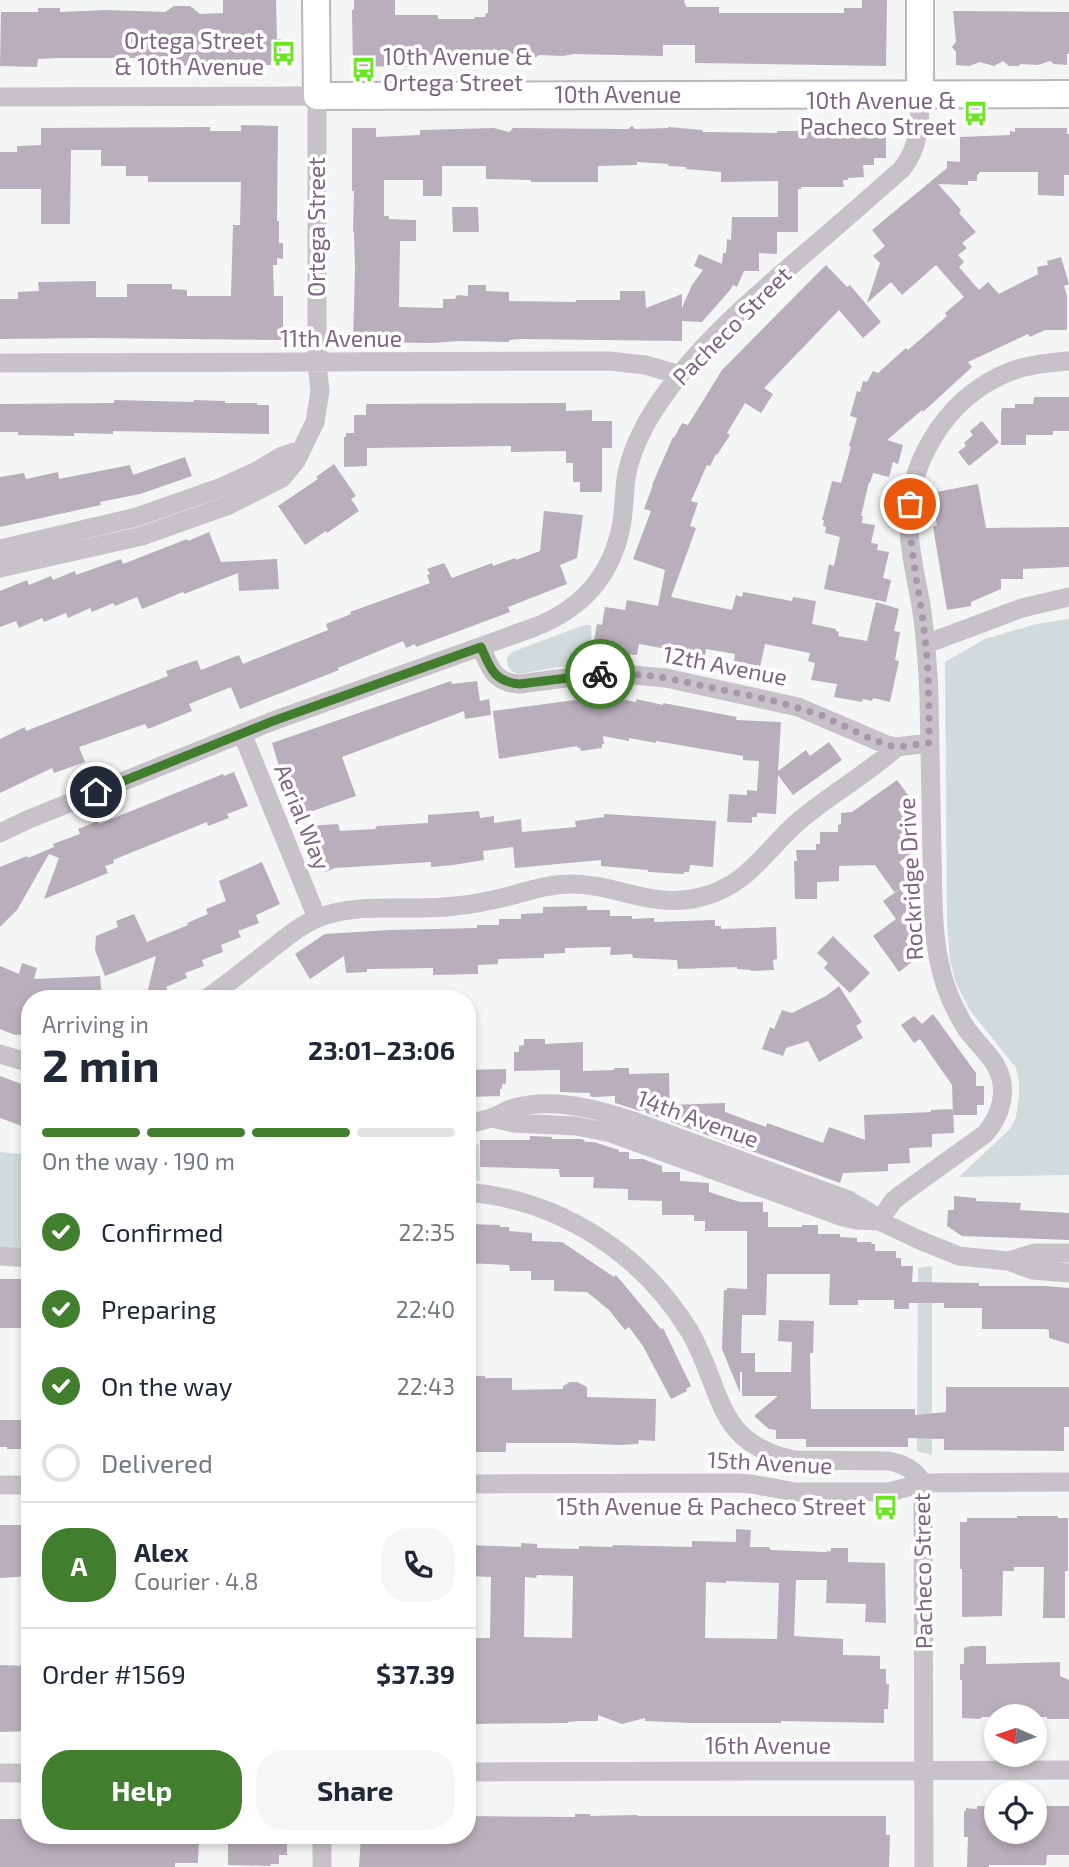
<!DOCTYPE html>
<meta charset="utf-8">
<style>
:root{--surface:#fff;--page:#f6f6f7;--text:#1f2937;--muted:#747a83;--line:#e0e1e3;--accent:#417e2e}
body{margin:0;font-family:"Exo 2",sans-serif;background:var(--page);color:var(--text);height:100vh;display:flex;flex-direction:column;font-size:26px;white-space:nowrap}
*{box-sizing:border-box;margin:0}
p{font-size:23px;color:var(--muted)}
.icon{flex:none;width:38px;height:38px;fill:none;stroke:currentColor;stroke-width:2;stroke-linecap:round;stroke-linejoin:round}
.map{position:relative;flex:1;overflow:hidden}
.side{position:absolute;left:21px;top:990px;width:455px;height:854px;display:flex;flex-direction:column;background:var(--surface);border-radius:28px;box-shadow:0 4px 10px #0003}
.side>*{flex:none}
.needle{width:46px;rotate:273deg}
.controls{position:absolute;left:984px;top:1704px;display:grid;gap:14px}
.controls a{display:grid;place-items:center;width:63px;height:63px;border-radius:50%;background:var(--surface);box-shadow:0 4px 10px #0003;font-size:35px}
.pin{position:absolute;display:grid;place-items:center;width:60px;height:60px;color:#fff;margin:-30px;border:4px solid #fff;border-radius:50%;box-shadow:0 2px 7px #0007}
.courier{position:absolute;display:grid;place-items:center;width:70px;height:70px;margin:-35px;border:5px solid #417e2e;border-radius:50%;background:#fff;color:#222;box-shadow:0 2px 9px #0007}
.headline em{font-style:normal;font-weight:700}
.headline div{display:flex;flex-direction:column-reverse}
.headline{display:flex;align-items:center;justify-content:space-between;height:119px;padding:0 21px}
h1{font-size:46px;font-weight:700;line-height:52px}
.bar{display:grid;grid-template-columns:repeat(4,1fr);gap:10px 7px;align-content:center;height:84px;padding:0 21px}
.bar i{height:9px;border-radius:5px;background:var(--line)}
.bar .selected{background:var(--accent)}
.bar p{grid-column:span 4}
.line{display:flex;align-items:center;gap:18px;padding:0 21px;border-top:2px solid var(--line)}
.line div{flex:1}
.round{display:grid;place-items:center;flex:none;width:74px;height:74px;border-radius:28px;background:var(--page)}
ol{padding:0 21px;list-style:none}
li{display:flex;align-items:center;gap:21px;height:77px}
li p{margin-inline-start:auto}
li .icon{padding:7px;border-radius:50%;background:var(--accent);color:#fff;stroke-width:4}
li:last-child{color:var(--muted)}
li i{width:38px;height:38px;border:4px solid var(--line);border-radius:50%}
.button{display:flex;gap:14px;margin-top:auto;padding:14px 21px}
.button a{flex:1;height:80px;border-radius:28px;background:var(--accent);color:#fff;font-size:28px;font-weight:700;line-height:80px;text-align:center}
.button a+a{background:var(--page);color:var(--text)}
.map>svg:first-child{display:block}
.green{fill:#d2dbdb}
.building{fill:#b9aebb;fill-rule:evenodd}
.lines{fill:none;stroke-linecap:round;stroke-linejoin:round}
.secondary-casing{stroke:#bdb5bf;stroke-width:30}
.street{stroke:#c7c1c8;stroke-width:19}
.secondary{stroke:#fff;stroke-width:26}
.done{stroke:#a897ab;stroke-width:7;stroke-dasharray:0 12.6}
.route{stroke:#417e2e;stroke-width:9}
.labels{text-anchor:middle;stroke-width:7;stroke-linejoin:round;paint-order:stroke}
.poi-label{font-size:23px;fill:#7f6484;stroke:#fff;text-anchor:end}
.street-label{font-size:23px;fill:#7f6484;stroke:#fff}
</style>
<div class="map">
<svg width="1069" height="1867" viewBox="0 0 1069 1867">
<rect width="100%" height="100%" fill="#f3f6f4"/>
<path class="green" d="M1069,619V1175L959,1177L1010,1129L1016,1117L1019,1096V1081L1016,1068L969,1009L956,983L950,961L947,922L945,662L985,639L1036,624Z
M584,625H591L592,656L603,659V664L559,667L518,674C510,671 507,667 507,658L512,652Z
M479,1144L480,1181L467,1179V1147Z
M0,1152L30,1155V1250L0,1249Z
M932,1266V1455L917,1451L918,1268Z"/>
<path class="building" d="M223,0H276L277,39H281V61H271V65H229L223,69L220,64L157,67L151,61V58H57L38,59L37,67L0,66L1,12H38V8H60V12L106,10L165,12L174,6H190L200,14L223,13Z
M354,0H395V15H438V19H475L474,17H485L486,13H488V0H684L686,7H719V13H844V8H862V0H887L886,66L695,63V45H663V56L574,54L563,56L539,55L535,58L532,54H510L494,55L492,58L482,52H441V55H422V67L353,66L352,10L354,9Z
M953,11L1069,12V54H1067V65L1054,64L1050,61L1038,65L1021,64L1018,66H1009L1003,61L994,66L980,62L969,66L956,65V52L952,47L956,42Z
M241,125L278,126L277,221H279V243H283V259L277,258V265H273L274,296H283V340L94,338L0,339V299H18V292L39,291L38,282L96,281V297H127V284H172V289L187,290V296H231L233,225H240L241,182H148V176H126V166H101V150H71L70,224H41V189H0V152H17V146L41,145V128L210,127V131H241Z
M632,126L635,129L668,128V127L703,130L702,132L777,133V131H800V129H823V134H886V158H874V165H863L864,177L848,178V180H843L844,187H801V189H798V232H777V254L759,253V271H744L737,287L733,285L730,290L702,322L682,321V341L521,339L509,340V342L460,341L432,343L353,342L355,269L354,232H353L354,191H352V128H376V137L420,135V130L494,128L509,132L513,128L628,129ZM637,162L669,164L668,166L686,167V169L721,172V182L778,181V217H732L731,240L727,239L726,253H723L722,264L699,254L694,266L703,270L692,285L682,308V294L646,308L645,291H620V300H576V302L509,301V292L486,291V285H468V296L457,295L455,299H443V308L399,307L400,241H416V220L389,219V216H384V180H423V196H442V166H486V179L531,180V182H598V166L637,165Z
M1015,128H1067V134H1069V175H1064V196L1038,195V172H979V174L977,175V181H968V185L938,184L961,210L959,213L976,232L962,243L967,248L958,255L964,262L959,267L979,290L988,282L999,294L1038,274L1037,267L1048,265L1047,261L1061,257L1069,284L1064,286L1067,296V330H1045L1030,337L1028,334L968,362L972,367L923,412L922,410L887,440L903,445L898,464L893,462L889,477L873,473L870,483L869,482L861,516H863L862,523L875,525L871,543L878,544L877,550L889,552L883,578L891,580L886,602L824,589L829,564L834,566L840,537L825,533L826,527L823,526L824,520H822L832,481L841,483L851,447L849,446L857,418L850,416L857,391L860,392L863,381L867,382L873,371L878,373L906,348L908,350L947,316L945,313L964,297L936,265L902,295L891,282L867,303L880,263L873,256L885,246L872,230L947,168V161L960,162V137L1010,135V131L1015,132Z
M452,207H478L479,232H453Z
M826,265L847,287L850,285L881,322L863,338L839,310L764,388L773,394L761,413L745,403L727,433L730,435L717,455L716,454L710,466L707,465L691,501L698,503L690,526L696,528L671,597L732,610L736,595L742,597L743,592L792,601L793,597L816,601L812,624L836,629V631L839,632L838,636L867,641L876,602L899,609L894,631L900,632L895,660L899,661L890,702L873,698L872,701L863,699L862,702L834,697L837,684L811,680L815,663L808,661L810,653L765,644L760,667L734,661L735,654L706,649L705,656L639,644L637,655L619,654L620,652L593,646L597,624L602,625L605,607L625,610L627,600L658,606L665,570L633,559L651,511L644,509L653,485H652L673,437L674,438L682,423L688,425L722,370Z
M1034,397H1069V431H1053V435H1026V445H1001V412L1002,408H1015V404H1033Z
M114,400L193,402L194,400L225,401V403H257V405H269V434L113,431V434L74,433V436L18,435V432H0V404L114,403Z
M566,403V411L592,410V421H612V448H602V492H580V482H573V463H566V451L511,452V446L367,448V466L344,467V437H346V433H354V415H366V404Z
M982,421L999,442L969,466L958,452L966,446L964,443L973,435L970,431Z
M185,457L192,476L140,494L100,502L101,505L0,527V477L24,473L26,479L58,472L59,479L130,465L133,475Z
M334,464L356,496L351,499L359,511L327,533L326,531L305,545L278,506L318,479L316,477Z
M978,484L986,528L1069,527V567L1023,569V579H1001V589L971,602V606L947,610L933,527L937,525L931,493Z
M544,511L583,515L577,558L560,565L567,584L508,607L510,612L416,647L415,644L406,648L403,641L338,668L339,670L240,709L231,687L189,704L192,711L148,729L145,724L79,747L85,762L54,773L52,768L0,793V739L25,727L26,731L168,676L166,671L197,660L201,670L239,655L243,664L250,661L328,630L326,624L351,614L350,612L430,583L427,575L430,574L427,569L444,563L452,578L492,563L493,566L515,558L516,560L540,551Z
M209,532L221,562L277,559L279,589L239,591L238,573L184,594L183,592L142,609L137,597L115,606L113,603L92,612L90,608L68,618L66,613L44,622L42,618L19,628L16,621L0,627V591L27,580L29,585L51,576L53,580L75,571L76,575L121,559L123,564L187,539L188,541Z
M451,681L452,684L477,681L480,701L489,699L491,715L465,719L464,711L342,757L356,796L301,815L290,781L284,783L272,743Z
M605,696L636,702V699L663,705V703L737,717L736,720L781,722L778,771L806,750L810,756L829,742L842,760L793,795L778,775L776,814L757,813V817H752V823L727,822L729,794L747,795V790L757,791L759,761L743,760V756L656,741V743L629,738V741L603,736L604,744H602V748L581,751L580,748H578L577,746L499,759L493,711Z
M234,772L248,806L227,814L229,818L208,826L207,822L113,860L114,863L105,866L108,873L44,899L59,858L49,854L17,910L0,927V867L27,856L28,858L54,847L53,844L80,834L78,829L98,821L99,824L223,774L224,776Z
M897,780L911,799L898,809L910,827L899,835L912,853L899,862L912,880L895,893L875,865L839,866V881L817,882V899H795L794,861H797L796,850H816V844H820V832H838V825L841,824V813L852,812Z
M479,811L480,818L494,816V823L521,819L522,832L576,827L575,821L604,817V814L716,821L713,867L690,865L689,872H684V874L648,872V870L601,866V860L515,868L513,847L483,851L484,860L453,865L431,867V862L335,868L325,872L305,826L338,824L340,831L375,829L377,826L428,823V815Z
M262,862L280,904L256,915L259,923L238,931L241,937L221,945L223,952L202,960L204,966L185,973L187,978L166,987L170,995L160,999H153L151,993L147,994L156,956L105,976L95,950L96,936L118,927L116,921L134,914L147,942L188,925L187,923L208,914L206,909L226,901L219,881Z
M900,889L913,907L902,915L915,933L905,941L917,958L899,972L873,936L896,919L883,901Z
M587,906V910H610V916H632V919L654,918V922L715,920V926H721V929L776,927L777,959L773,960L774,970L751,971V970L737,969V967L678,969L677,960L633,958L632,954L610,955L611,947L565,948V953L544,954V958L498,959V964L478,965V974L433,975V968L367,969V972L346,973L344,956L310,979L295,954L325,934L389,930L477,928V925H499V919H521V914L543,913V907Z
M833,936L870,973L850,993L824,968L828,963L817,953Z
M22,963L37,968L34,979L100,976L102,999H30V1034L15,1035L0,1029V966L19,974Z
M839,986L862,1022L856,1026L863,1038L819,1062L808,1041L786,1048L783,1056L762,1049L770,1027L774,1029L782,1010L792,1013L826,996Z
M933,1014L976,1073V1086H984V1105H977V1115H953L952,1085L920,1039L914,1043L901,1025L914,1016L922,1024Z
M524,1039H545V1044L583,1042V1071L614,1070V1068H629V1074L669,1073L670,1117H658L646,1113V1110L640,1111L615,1103V1096L593,1097L590,1096V1093L560,1092V1070L514,1071V1052H519V1046L524,1045Z
M506,1069V1084H502V1089H500V1096L467,1097V1070Z
M0,1076L30,1087V1129L0,1118Z
M725,1103V1112L766,1127L767,1123L823,1143L829,1127L865,1140L864,1115L931,1112V1110L953,1109L954,1133L932,1134V1147L909,1148L910,1163L888,1164V1171L843,1173L840,1183L671,1122L670,1105Z
M530,1136L552,1137V1139H580L585,1140L584,1142H594L619,1150V1152H629V1159H643L662,1166V1172H680V1181L709,1183V1192L740,1202H763V1212H768V1227H802V1225H818V1234H840V1237L857,1238V1242H872L871,1244H875V1251H896V1258H901V1266H913L912,1282L979,1283V1286H1045L1069,1288V1344L1049,1338V1330L1045,1329H982V1308H944V1303H909V1309H894V1300H858V1305H829L830,1274H767L766,1315H742L741,1353H755V1372H791L792,1342L778,1341L779,1320L814,1321L813,1353H810L811,1409H915V1415L946,1412V1387H1069V1427H1064V1451L944,1450V1439L908,1438V1447H806V1439H776V1430L769,1429L754,1416L778,1396H742V1372H740V1393L722,1349L724,1290H727V1288L747,1289V1231H705V1221H694V1215H662V1201L628,1200V1189L593,1188L594,1177H560L559,1169L480,1167V1140H530Z
M954,1196L976,1198V1201L1021,1203L1020,1210L1069,1213V1240L962,1236L947,1226L948,1210H954Z
M467,1224L500,1225V1227H509V1231L532,1233V1241L562,1242L614,1277L616,1275L661,1329L663,1328L691,1386L686,1389L687,1391L671,1399L643,1346L629,1327L625,1330L609,1310L587,1292L554,1291V1280H531V1271H510L509,1265L467,1263Z
M0,1279H30V1328H0Z
M467,1376H485V1378H512V1390L563,1389V1386L570,1382H577L587,1387V1397L656,1399L655,1441L639,1440L638,1444L618,1445L574,1443H506V1452H467Z
M0,1420H30V1449H7V1447H0Z
M1017,1516H1058V1518H1068V1571H1065V1618H1043L1044,1567H1014V1571H1003L1002,1616L962,1617V1569H960V1522H967V1518H1017Z
M0,1525H30V1576L0,1578Z
M736,1529L751,1530L750,1547H769L771,1550L825,1552L831,1551V1548H848V1562L885,1563L886,1623L865,1622L866,1604L826,1603L827,1580H796L794,1636L843,1639V1655L880,1656V1669H886V1684H889L888,1709H884V1723L781,1721V1723H691L645,1721V1718L622,1724L598,1715V1721H578L568,1722V1723L467,1724V1638H490L491,1577L467,1576V1545L521,1547V1543L537,1544V1548L579,1549V1546L612,1547L613,1545L692,1547V1541L736,1542ZM537,1575L573,1576L572,1638L524,1637L525,1577L536,1578ZM726,1581L779,1583L777,1639L705,1638L706,1582L726,1583Z
M971,1646H986V1664L1060,1662V1676L1069,1680V1719H1047V1717H982L980,1719L962,1718V1680H960V1664H964V1648Z
M0,1665L30,1666V1731L0,1732Z
M977,1806H996V1832H1034V1806H1069V1855H1047L1046,1865H989V1867H967L968,1837H964V1811H966V1808L977,1809Z
M575,1814H590V1816L637,1815L638,1816H886V1835H890L889,1867H359L361,1836H467V1816L575,1817Z
M0,1819H30V1836H199L198,1863H175V1867H0Z
M228,1836H287V1855H279V1864H270L271,1866L228,1865Z"/>
<g class="lines">
<defs>
<path id="secondary" d="M316,0L317,96L1069,94
M920,0V94"/>
</defs>
<use href="#secondary" class="secondary-casing"/>
<path class="street" d="M0,97L317,96V364L320,391L315,422L296,461L282,478L229,505L142,536L0,568
M0,363L610,361L645,365L680,375
M0,549L137,517L222,487L257,471L282,456L301,450
M926,644L1022,608L1069,597
M481,647C490,668 494,683 520,684L595,674H622L666,678L798,707L887,745L897,747L929,743
M242,733L317,918
M0,833L27,820L273,721L535,627C581,609 611,577 621,527C624,511 624,495 626,479C629,458 638,438 648,420C686,356 745,305 801,257C835,228 868,199 902,169C920,146 920,123 920,94
M206,999C226,985 246,969 265,954C282,941 298,926 318,918C361,901 409,912 455,906C469,905 483,902 497,899C521,894 544,884 570,884C615,883 652,910 701,897C749,885 765,850 800,820C831,794 867,774 897,747
M0,1054L30,1063
M492,1118L514,1123L576,1126L611,1133L843,1217L856,1220L879,1221
M467,1124C476,1122 486,1120 494,1117C501,1114 507,1110 514,1108C552,1097 597,1109 633,1121L848,1200L869,1212L879,1221L924,1242L959,1256L1008,1261L1033,1270L1069,1273
M467,1192C560,1200 642,1253 690,1332C724,1391 714,1444 795,1460L888,1461C904,1464 914,1469 923,1483L924,1867
M879,1221L893,1201L903,1193L985,1134C1001,1116 1009,1089 996,1066C988,1051 973,1040 964,1025C952,1005 943,983 939,961C932,927 933,890 932,855C931,803 930,750 929,697C928,668 926,641 922,612C918,585 910,557 909,529C906,465 944,402 1002,375C1023,365 1046,363 1069,361
M0,1256L30,1258
M1008,1261L1035,1253H1069
M467,1484L735,1483L751,1484L796,1492H889L923,1483L1069,1482
M0,1485H30
M467,1772L1069,1770
M0,1773H30
M322,1836V1867"/>
<use href="#secondary" class="secondary"/>
</g>
<g class="lines">
<path class="done" d="M600,674L644,675L666,678L775,701L821,715L867,737L887,745L897,747L929,743C929,705 929,667 924,629C919,587 908,546 910,504"/>
<path class="route" d="M96,792L273,721L481,647C490,668 494,682 520,684L600,674"/>
</g>
<defs>
<symbol id="bus-bare" viewBox="-9 -9 18 18"><path d="M-5-6H5V4H4V6H2V4H-2V6H-4V4H-5ZM-3.5-4V0h7V-4ZM-3.5 1.2v1.5H-2V1.2ZM2 1.2v1.5H3.5V1.2Z" fill="#6be623" stroke="#fff" stroke-width="2.5" paint-order="stroke"/></symbol>
</defs>
<g fill-rule="evenodd">
<use href="#bus-bare" x="266" y="36" width="35" height="35"/>
<use href="#bus-bare" x="346" y="52" width="35" height="35"/>
<use href="#bus-bare" x="958" y="96" width="35" height="35"/>
<use href="#bus-bare" x="868" y="1490" width="35" height="35"/>
</g>
<g class="labels">
<g class="poi-label">
<text x="264" y="49">Ortega Street<tspan x="264" dy="26">&amp; 10th Avenue</tspan></text>
<text x="383" y="65" text-anchor="start">10th Avenue &amp;<tspan x="383" dy="26">Ortega Street</tspan></text>
<text x="956" y="109">10th Avenue &amp;<tspan x="956" dy="26">Pacheco Street</tspan></text>
<text x="866" y="1515">15th Avenue &amp; Pacheco Street</text>
</g>
<g class="street-label">
<text x="618" y="103">10th Avenue</text>
<text transform="translate(317 227) rotate(-90)" y="8">Ortega Street</text>
<text transform="translate(732 326) rotate(-45)" y="8">Pacheco Street</text>
<text x="341" y="347">11th Avenue</text>
<text transform="translate(725 666) rotate(11)" y="8">12th Avenue</text>
<text transform="translate(302 817) rotate(68)" y="8">Aerial Way</text>
<text transform="translate(911 879) rotate(-93)" y="8">Rockridge Drive</text>
<text transform="translate(698 1119) rotate(20)" y="8">14th Avenue</text>
<text transform="translate(770 1463) rotate(3)" y="8">15th Avenue</text>
<text transform="translate(923 1571) rotate(-91)" y="8">Pacheco Street</text>
<text x="768" y="1754">16th Avenue</text>
</g>
</g>
</svg>
<div class="controls">
<a><svg class="needle" viewBox="-14 -14 28 28"><path d="M0-13l5 13h-10z" fill="#e53935"/><path d="M0 13l5-13h-10z" fill="#747a83"/></svg></a>
<a><svg class="icon" aria-label="locate" viewBox="0 0 24 24"><circle cx="12" cy="12" r="6"/><path d="M12 2v4M12 18v4M2 12h4M18 12h4"/></svg></a>
</div>
<div class="pin" style="left:910px;top:504px;background:#ea580c"><svg class="icon" aria-label="bag" viewBox="0 0 24 24"><path d="M5 8h14l-1 12H6zM9 8a3 3 0 0 1 6 0"/></svg></div>
<div class="pin" style="left:96px;top:792px;background:#1f2937"><svg class="icon" aria-label="home" viewBox="0 0 24 24"><path d="M3 11l9-7 9 7M6 9v11h12V9"/></svg></div>
<div class="courier" style="left:600px;top:674px"><svg class="icon" aria-label="bike" viewBox="0 0 24 24"><circle cx="6" cy="16" r="4"/><circle cx="18" cy="16" r="4"/><path d="M6 16l4-8h5l3 8M10 8l3 8H6M13 5h3"/></svg></div>
<section class="side">
<div class="headline"><div><h1>2 min</h1><p>Arriving in</p></div><em>23:01–23:06</em></div>
<div class="bar"><i class="selected"></i><i class="selected"></i><i class="selected"></i><i></i><p>On the way · 190 m</p></div>
<ol>
<li><svg class="icon" aria-label="check" viewBox="0 0 24 24"><path d="M5 12l5 5 9-10"/></svg>Confirmed<p>22:35</p></li>
<li><svg class="icon" aria-label="check" viewBox="0 0 24 24"><path d="M5 12l5 5 9-10"/></svg>Preparing<p>22:40</p></li>
<li><svg class="icon" aria-label="check" viewBox="0 0 24 24"><path d="M5 12l5 5 9-10"/></svg>On the way<p>22:43</p></li>
<li><i></i>Delivered</li>
</ol>
<div class="line" style="height:126px"><b class="round" style="background:var(--accent);color:#fff">A</b><div><b>Alex</b><p>Courier · 4.8</p></div><a class="round"><svg class="icon" aria-label="phone" viewBox="0 0 24 24"><path d="M5 4h4l2 5-3 2q2 4 5 5l2-3 5 2v4C11 20 4 13 5 4z"/></svg></a></div>
<div class="line" style="height:91px"><div>Order #1569</div><b>$37.39</b></div>
<div class="button"><a>Help</a><a>Share</a></div>
</section>
</div>
